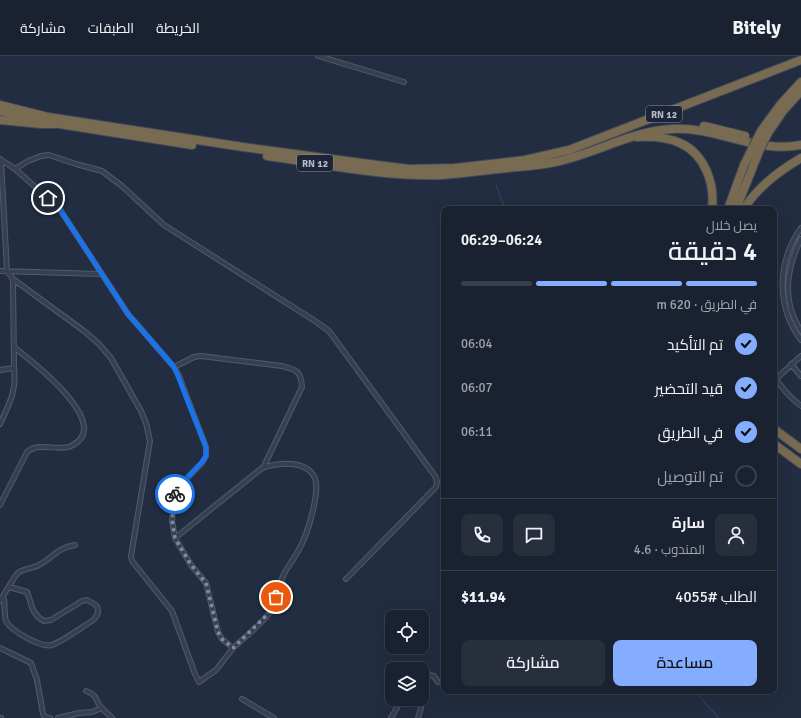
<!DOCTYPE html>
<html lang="ar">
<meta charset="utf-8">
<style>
:root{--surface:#1a2231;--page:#272f3d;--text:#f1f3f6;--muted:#9fa4ab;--line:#383f4d;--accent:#84acff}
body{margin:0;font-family:Signika,Cairo,sans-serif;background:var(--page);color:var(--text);direction:rtl;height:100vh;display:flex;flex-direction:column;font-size:15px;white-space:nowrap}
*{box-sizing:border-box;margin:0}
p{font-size:13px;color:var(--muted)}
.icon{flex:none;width:22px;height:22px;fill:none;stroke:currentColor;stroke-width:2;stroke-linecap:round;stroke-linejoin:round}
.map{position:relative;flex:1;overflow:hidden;direction:ltr}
.sheet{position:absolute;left:441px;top:150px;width:336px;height:488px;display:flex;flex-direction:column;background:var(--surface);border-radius:8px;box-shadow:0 4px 16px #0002,0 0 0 1px var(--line);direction:rtl}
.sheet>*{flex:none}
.controls{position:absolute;left:385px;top:554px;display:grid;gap:8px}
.controls a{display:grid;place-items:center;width:44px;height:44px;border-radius:8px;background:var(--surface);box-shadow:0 4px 16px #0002,0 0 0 1px var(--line);font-size:20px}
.pin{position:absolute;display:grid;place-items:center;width:34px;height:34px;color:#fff;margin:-17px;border:2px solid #fff;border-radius:50%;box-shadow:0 1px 4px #0007}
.courier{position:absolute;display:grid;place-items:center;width:40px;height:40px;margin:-20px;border:3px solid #1a73e8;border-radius:50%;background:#fff;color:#222;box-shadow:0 1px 5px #0007}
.summary em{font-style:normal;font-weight:600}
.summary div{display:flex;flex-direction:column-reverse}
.summary{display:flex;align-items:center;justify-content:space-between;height:68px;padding:0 20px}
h1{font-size:26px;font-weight:600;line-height:30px}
.bar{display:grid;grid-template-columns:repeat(4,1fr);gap:6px 4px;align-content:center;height:48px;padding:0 20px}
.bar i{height:5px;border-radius:3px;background:var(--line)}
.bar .on{background:var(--accent)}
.bar p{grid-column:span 4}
.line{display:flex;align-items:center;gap:10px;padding:0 20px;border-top:1px solid var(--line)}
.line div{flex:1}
.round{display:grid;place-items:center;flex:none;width:42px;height:42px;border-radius:8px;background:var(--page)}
ol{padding:0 20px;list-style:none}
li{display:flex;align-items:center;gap:12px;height:44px}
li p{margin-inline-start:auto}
li .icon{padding:4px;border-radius:50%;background:var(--accent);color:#111;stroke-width:4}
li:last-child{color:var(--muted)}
li i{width:22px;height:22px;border:2px solid var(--line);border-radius:50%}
.primary-button{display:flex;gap:8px;margin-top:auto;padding:8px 20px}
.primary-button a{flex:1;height:46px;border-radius:8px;background:var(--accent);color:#111;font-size:16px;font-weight:600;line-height:46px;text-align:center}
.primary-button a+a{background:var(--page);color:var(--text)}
header{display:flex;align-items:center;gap:24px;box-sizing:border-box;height:56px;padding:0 20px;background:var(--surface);border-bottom:1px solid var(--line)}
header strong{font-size:19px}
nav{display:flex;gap:22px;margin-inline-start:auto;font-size:14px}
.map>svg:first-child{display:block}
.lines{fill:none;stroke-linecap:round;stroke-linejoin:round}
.stream{stroke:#324568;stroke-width:1}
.street-casing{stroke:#515b6c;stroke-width:6}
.highway-casing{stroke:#3e4859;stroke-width:10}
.street{stroke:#364051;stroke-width:4}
.highway{stroke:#786b52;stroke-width:8}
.highway-bridge-casing{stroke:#3e4859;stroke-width:10;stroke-linecap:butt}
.highway-bridge{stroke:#786b52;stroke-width:8}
.done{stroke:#80899b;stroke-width:4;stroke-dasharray:0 7.2}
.route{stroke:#1a73e8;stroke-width:5}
.labels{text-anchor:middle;stroke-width:4;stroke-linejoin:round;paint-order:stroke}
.shield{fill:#1b2536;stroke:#858e9f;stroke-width:1}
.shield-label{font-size:10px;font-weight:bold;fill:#b3bbcc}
</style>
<header>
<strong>Bitely</strong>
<nav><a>الخريطة</a><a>الطبقات</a><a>مشاركة</a></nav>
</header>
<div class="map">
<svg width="801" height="662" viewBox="0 0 801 662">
<rect width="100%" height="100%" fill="#222d41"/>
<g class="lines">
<path class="stream" d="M496,129L505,153
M694,635L719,662"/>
<defs>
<path id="street" d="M318,0L404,26
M0,103L15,113L59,152L128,258L174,311L179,320L206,391V400L202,407L176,434L174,442L172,465L175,482L191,509L206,527L218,576L222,583L233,592C243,583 263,567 270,556C277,544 278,529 285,516C291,506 299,496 303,485C309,472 320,435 315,422C306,403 278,407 262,412L175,482
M15,113L28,105L41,100L49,99L76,108L102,115L122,130L164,169L315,265L329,275L435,420L437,425L436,431L346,523
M801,172C777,206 776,250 801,284
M801,183C786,213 782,246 801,275
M0,215L101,218
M13,223L84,275L99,288L111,302L141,355L146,367L150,385L131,500L132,505L172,555L195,618L199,626L216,614L233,592
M801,300L776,323C783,334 791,342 801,350
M791,308L801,320
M174,311L194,301L201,300L282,310C297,314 301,315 302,331L263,412
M0,314L14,312
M0,368C9,348 17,335 14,312L13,223L7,215L1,104
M0,449L27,396C40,385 57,396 71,390C116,369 31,305 14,291
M3,541L4,543C5,550 4,558 6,565C11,575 41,592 52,589C62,586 82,571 92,565C98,560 100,555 96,549L87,544L82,545L51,564L44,565C31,558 32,548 27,536L9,531
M0,545C5,538 13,521 19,516C24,513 32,512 37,510C53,502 57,492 75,489
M0,592L31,607L37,624L43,658L44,660L50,662
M86,635C99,640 94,644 102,652C105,656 109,659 112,662
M242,643L274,662
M0,662H1
M58,662L79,657L92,656L102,652
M391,662L399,648
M418,662L421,652L426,622L429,619L434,620L438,626"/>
<path id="highway" d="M0,49L48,61L243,91L377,109L409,113L455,112L525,104L569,94L801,4
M0,55L40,65
M0,64L41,68H55
M53,67L192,89
M704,70L745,80
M761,75L780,49L801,26
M768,77L783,55L801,35
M637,81C651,80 667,81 680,87C705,98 715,128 712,153
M267,100C325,108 384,121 443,119C468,116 492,114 516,111C529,110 543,109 555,106C595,98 631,75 672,73C716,70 757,98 801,89
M728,153L744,109L753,91
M736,153L760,93
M744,153C757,131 779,115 801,102
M774,373L801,393
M774,388L801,408"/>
</defs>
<use href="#street" class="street-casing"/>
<use href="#highway" class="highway-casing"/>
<use href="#street" class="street"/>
<use href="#highway" class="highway"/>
<defs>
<path id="highway-bridge" d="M753,91L761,75
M760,93L768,77"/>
</defs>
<use href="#highway-bridge" class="highway-bridge-casing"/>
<use href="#highway-bridge" class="highway-bridge"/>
</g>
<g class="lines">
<path class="done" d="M175,438L172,464L175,482L191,509L206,527L218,576L222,583L233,592L268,558L276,541"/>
<path class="route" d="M48,142L59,152L128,258L174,311L178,320L192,356L206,391V400L202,406L181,428L176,434L175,438"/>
</g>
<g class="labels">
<g class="shield">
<rect x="646" y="50" width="36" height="16" rx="3"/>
<rect x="297" y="99" width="36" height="16" rx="3"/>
</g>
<g class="shield-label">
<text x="664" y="62">RN 12</text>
<text x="315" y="111">RN 12</text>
</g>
</g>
</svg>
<div class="controls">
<a><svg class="icon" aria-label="locate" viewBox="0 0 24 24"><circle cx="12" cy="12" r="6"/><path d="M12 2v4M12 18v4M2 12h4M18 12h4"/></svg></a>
<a><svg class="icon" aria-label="layers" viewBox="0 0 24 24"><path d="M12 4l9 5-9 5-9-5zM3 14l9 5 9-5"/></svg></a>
</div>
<div class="pin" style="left:276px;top:541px;background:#ea580c"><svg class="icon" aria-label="bag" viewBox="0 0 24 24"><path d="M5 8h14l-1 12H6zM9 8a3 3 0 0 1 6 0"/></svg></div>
<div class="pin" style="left:48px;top:142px;background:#1f2937"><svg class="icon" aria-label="home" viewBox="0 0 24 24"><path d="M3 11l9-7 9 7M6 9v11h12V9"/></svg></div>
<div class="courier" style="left:175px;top:438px"><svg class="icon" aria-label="bike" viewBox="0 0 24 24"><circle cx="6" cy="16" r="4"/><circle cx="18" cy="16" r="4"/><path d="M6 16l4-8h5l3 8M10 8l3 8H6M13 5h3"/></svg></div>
<section class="sheet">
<div class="summary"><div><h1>4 دقيقة</h1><p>يصل خلال</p></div><em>06:24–06:29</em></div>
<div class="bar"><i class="on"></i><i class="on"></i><i class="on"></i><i></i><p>في الطريق · 620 m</p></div>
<ol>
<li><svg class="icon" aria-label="check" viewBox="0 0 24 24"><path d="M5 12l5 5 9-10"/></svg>تم التأكيد<p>06:04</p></li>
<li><svg class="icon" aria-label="check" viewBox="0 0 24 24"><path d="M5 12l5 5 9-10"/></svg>قيد التحضير<p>06:07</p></li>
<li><svg class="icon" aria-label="check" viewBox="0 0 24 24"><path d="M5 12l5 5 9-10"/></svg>في الطريق<p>06:11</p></li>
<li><i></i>تم التوصيل</li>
</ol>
<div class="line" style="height:72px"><a class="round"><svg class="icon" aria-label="person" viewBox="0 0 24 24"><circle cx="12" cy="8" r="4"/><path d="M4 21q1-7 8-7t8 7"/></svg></a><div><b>سارة</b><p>المندوب · 4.6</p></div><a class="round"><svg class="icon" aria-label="chat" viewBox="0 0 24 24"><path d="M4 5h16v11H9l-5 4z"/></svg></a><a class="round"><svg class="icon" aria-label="phone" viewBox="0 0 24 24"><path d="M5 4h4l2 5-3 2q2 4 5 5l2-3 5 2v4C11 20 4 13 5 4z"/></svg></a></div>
<div class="line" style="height:52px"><div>الطلب #4055</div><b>$11.94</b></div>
<div class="primary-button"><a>مساعدة</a><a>مشاركة</a></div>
</section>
</div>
